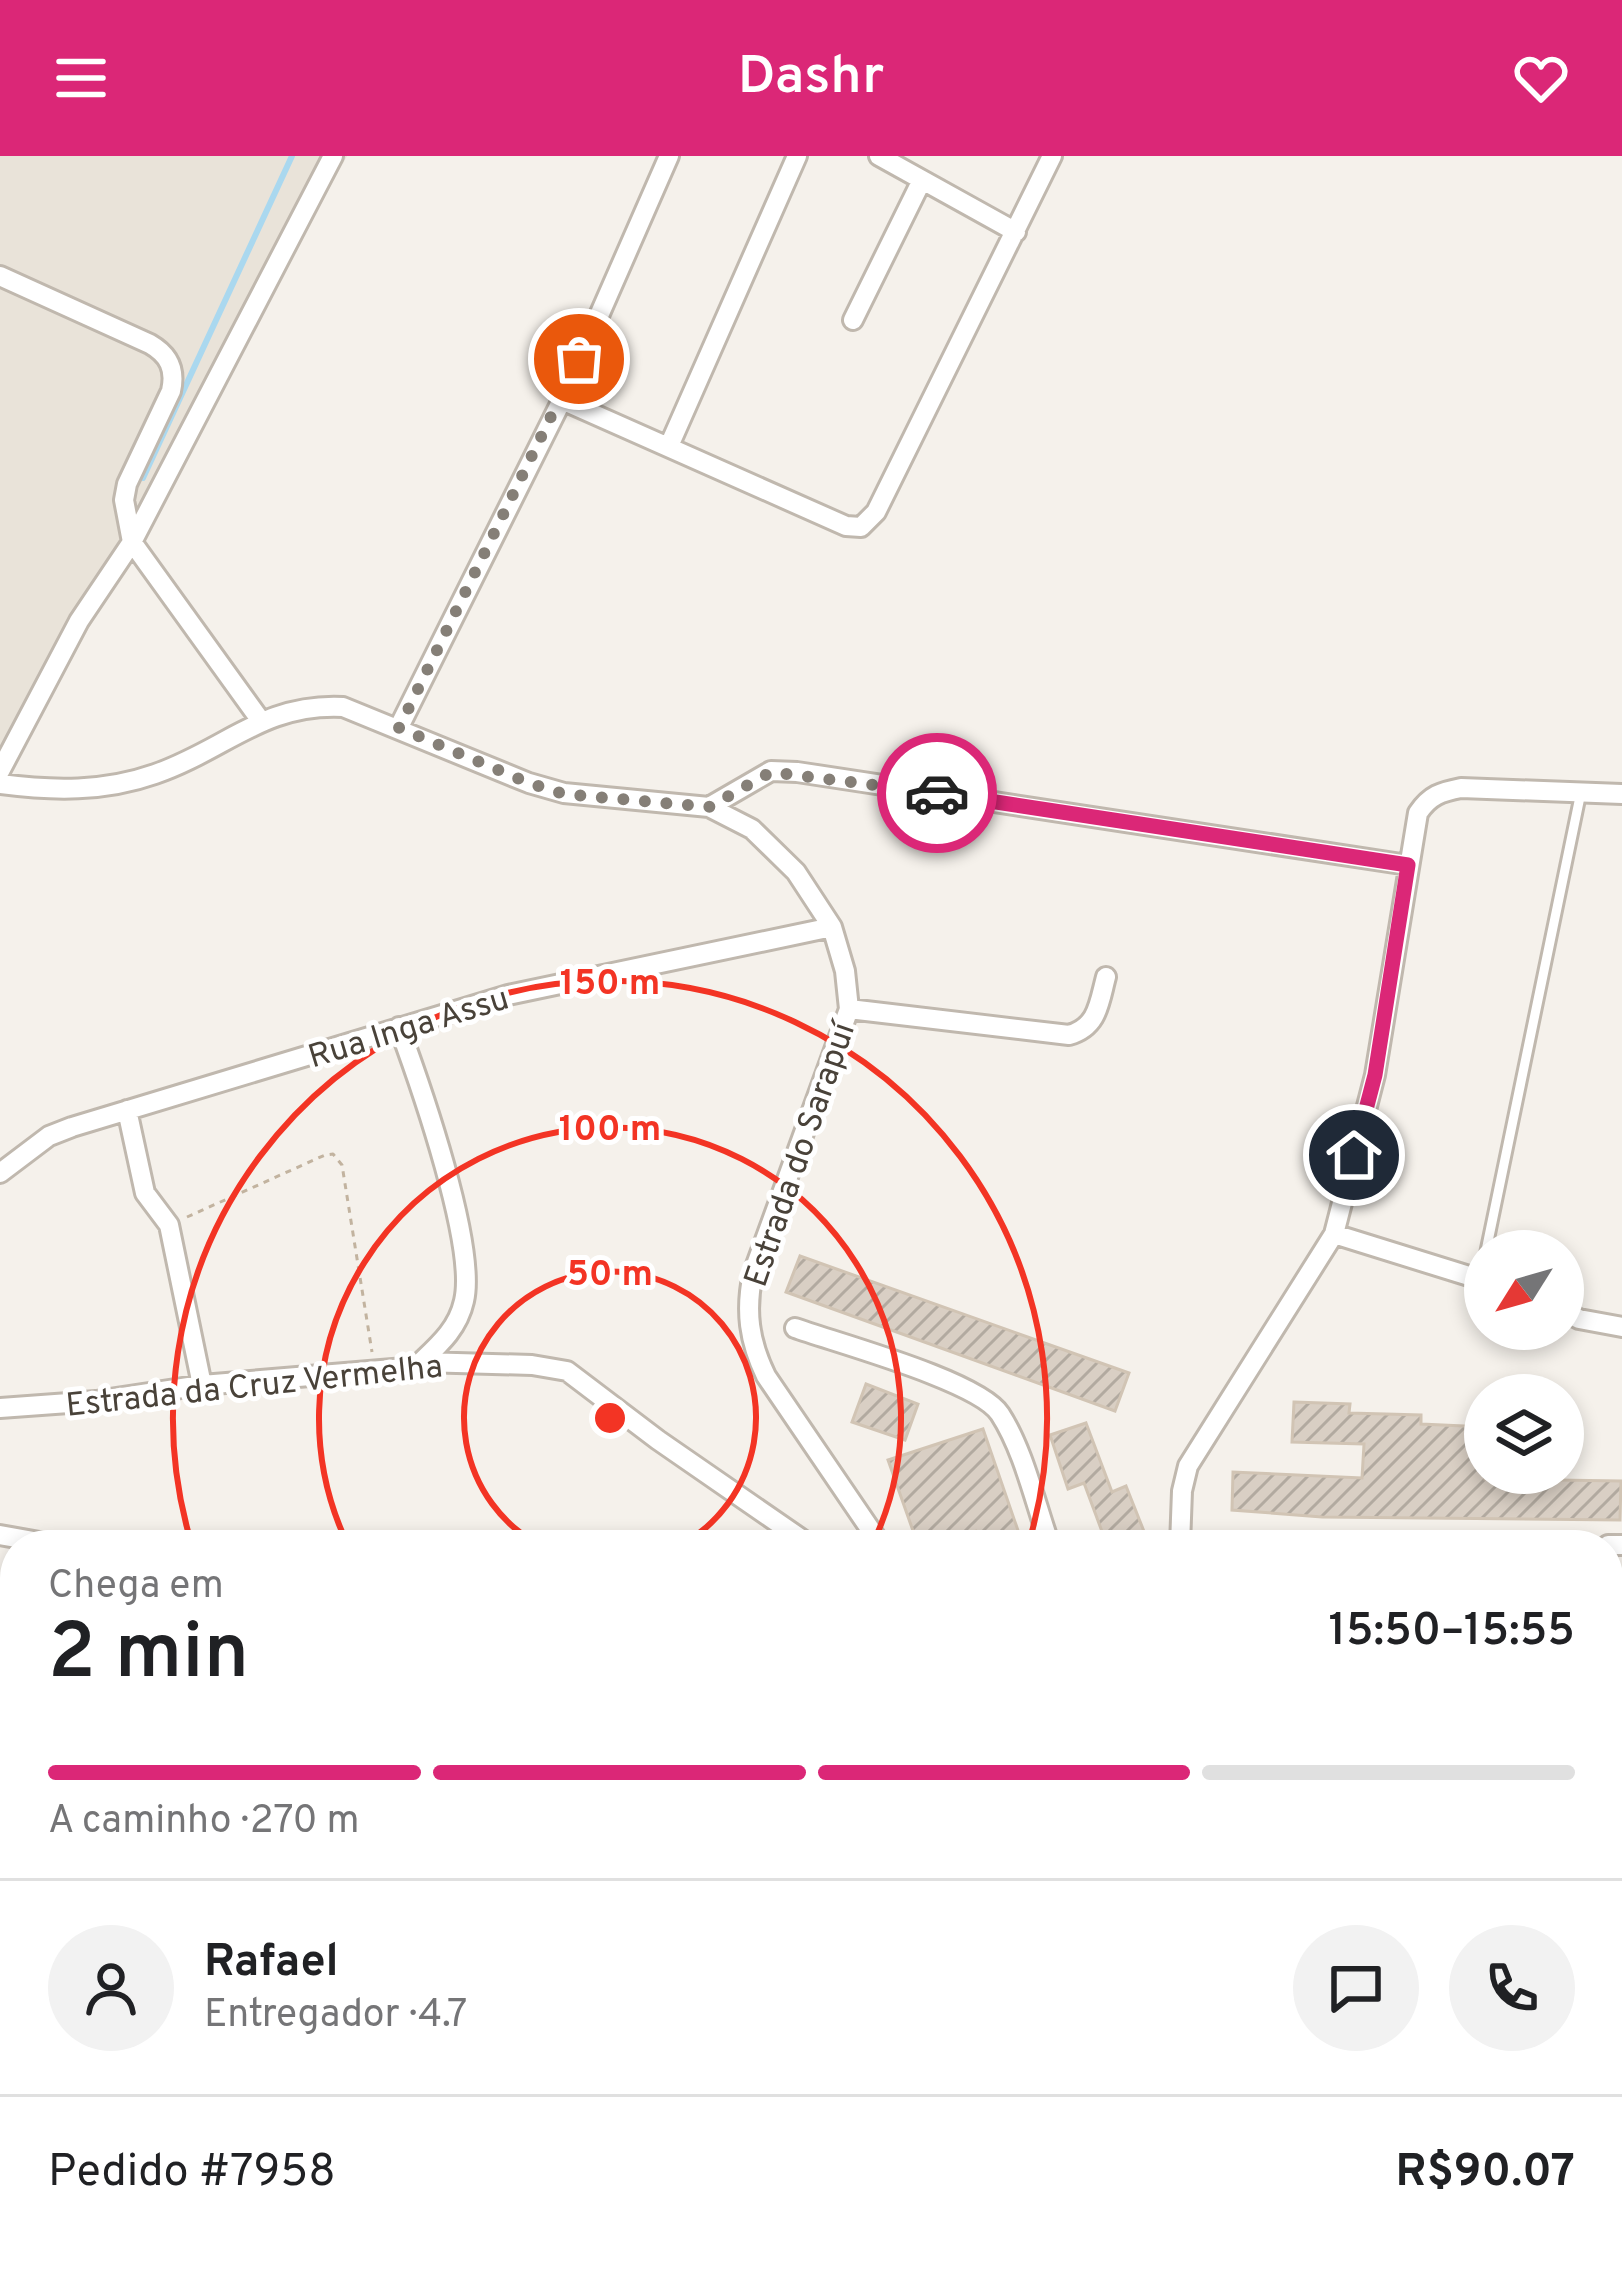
<!DOCTYPE html>
<html lang="pt">
<meta charset="utf-8">
<style>
:root{--surface:#fff;--page:#f2f2f2;--text:#202124;--muted:#757577;--line:#e0e0e0;--accent:#db2777}
body{margin:0;font-family:Overpass,sans-serif;background:var(--page);color:var(--text);height:100vh;display:flex;flex-direction:column;font-size:45px;white-space:nowrap}
*{box-sizing:border-box;margin:0}
p{font-size:39px;color:var(--muted)}
.icon{flex:none;width:66px;height:66px;fill:none;stroke:currentColor;stroke-width:2;stroke-linecap:round;stroke-linejoin:round}
.map{position:relative;flex:1;overflow:hidden}
.details{position:absolute;left:0px;top:1374px;width:1623px;height:747px;display:flex;flex-direction:column;background:var(--surface);border-radius:48px 48px 0 0;box-shadow:0 6px 18px #0003}
.details>*{flex:none}
.needle{width:78px;rotate:233deg}
.fabs{position:absolute;left:1464px;top:1074px;display:grid;gap:24px}
.fabs a{display:grid;place-items:center;width:120px;height:120px;border-radius:50%;background:var(--surface);box-shadow:0 6px 18px #0003;font-size:60px}
.pin{position:absolute;display:grid;place-items:center;width:102px;height:102px;color:#fff;margin:-51px;border:6px solid #fff;border-radius:50%;box-shadow:0 3px 12px #0007}
.courier{position:absolute;display:grid;place-items:center;width:120px;height:120px;margin:-60px;border:9px solid #db2777;border-radius:50%;background:#fff;color:#222;box-shadow:0 3px 15px #0007}
.head em{font-style:normal;font-weight:600}
.head div{display:flex;flex-direction:column-reverse}
.head{display:flex;align-items:center;justify-content:space-between;height:204px;padding:0 48px}
h1{font-size:78px;font-weight:600;line-height:90px}
.bar{display:grid;grid-template-columns:repeat(4,1fr);gap:18px 12px;align-content:center;height:144px;padding:0 48px}
.bar i{height:15px;border-radius:9px;background:var(--line)}
.bar .current{background:var(--accent)}
.bar p{grid-column:span 4}
.line{display:flex;align-items:center;gap:30px;padding:0 48px;border-top:3px solid var(--line)}
.line div{flex:1}
.round{display:grid;place-items:center;flex:none;width:126px;height:126px;border-radius:63px;background:var(--page)}
header{display:flex;justify-content:space-between;align-items:center;height:156px;padding:0 48px;background:var(--accent);color:#fff;font-size:54px;font-weight:600}
.map>svg:first-child{display:block}
.residential{fill:#e9e3d9}
.lines{fill:none;stroke-linecap:round;stroke-linejoin:round}
.stream{stroke:#aad8ef;stroke-width:6}
.building{fill:url(#building-hatch);stroke:#d1c4b4;stroke-width:3}
.service-casing{stroke:#c0b8ae;stroke-width:15}
.minor-casing{stroke:#c0b8ae;stroke-width:24}
.path{stroke:#c2b39f;stroke-width:3;stroke-dasharray:6 6;stroke-linecap:butt}
.service{stroke:#fff;stroke-width:9}
.minor{stroke:#fff;stroke-width:18}
.done{stroke:#857f77;stroke-width:12;stroke-dasharray:0 21.6}
.route{stroke:#db2777;stroke-width:15}
.ring{fill:none;stroke:#f33424;stroke-width:6}
.labels{text-anchor:middle;stroke-width:10;stroke-linejoin:round;paint-order:stroke}
.street-label{font-size:33px;fill:#494239;stroke:#fff}
.centre{fill:#f33424;stroke:#fff;stroke-width:6}
.ring-label{font-size:36px;text-anchor:middle;font-weight:bold;fill:#f33424;stroke:#fff;stroke-width:10;stroke-linejoin:round;paint-order:stroke}
</style>
<header><svg class="icon" aria-label="menu" viewBox="0 0 24 24"><path d="M4 6h16M4 12h16M4 18h16"/></svg>Dashr<svg class="icon" aria-label="heart" viewBox="0 0 24 24"><path d="M12 20l-8-8c-3-5 5-10 8-4 3-6 11-1 8 4z"/></svg></header>
<div class="map">
<svg width="1622" height="2120" viewBox="0 0 1622 2120">
<defs>
<pattern id="building-hatch" width="6" height="6" patternUnits="userSpaceOnUse" patternTransform="scale(3)"><rect width="6" height="6" fill="#d9cfc4"/><path d="M-1 1l2-2M0 6l6-6M5 7l2-2" fill="none" stroke="#b2aaa0"/></pattern>
</defs>
<rect width="100%" height="100%" fill="#f5f1eb"/>
<path class="residential" d="M0,0H347L8,620L0,618Z"/>
<g class="lines">
<path class="stream" d="M143,322L292,0"/>
</g>
<path class="building" d="M800,1100L1129,1217L1115,1255L786,1136Z
M866,1228L918,1248L905,1284L852,1266Z
M1294,1246L1350,1248L1349,1257L1421,1259V1268L1485,1271V1323L1621,1325L1620,1364L1322,1361L1232,1354L1233,1316L1362,1322L1364,1288L1292,1286Z
M1086,1267L1112,1336L1126,1330L1147,1383L1130,1389H1107L1084,1327L1068,1333L1050,1279Z
M983,1273L1023,1389H983L976,1375L948,1384L949,1389H918L888,1304Z"/>
<g class="lines">
<defs>
<path id="service" d="M1486,1095L1581,636
M1481,1123L1485,1101
M1608,1676H1622"/>
<path id="minor" d="M879,0L1016,76
M0,120L150,188C169,199 176,213 171,235L127,328L124,344L132,386L261,565
M853,164L922,24
M562,244L846,370L861,371L876,356L1052,0
M669,290L797,0
M399,571L562,244L669,0
M0,615L79,465L132,386L333,0
M0,628C53,635 104,636 155,618C225,594 263,547 343,551L529,627L564,637L709,651L752,673L796,716L832,771L845,815L849,853L753,1117C745,1155 749,1185 766,1220L881,1389
M709,651L771,615L797,616L1408,709
M849,853L1069,879C1098,871 1099,847 1106,821
M399,871C420,928 477,1090 464,1145C458,1172 440,1188 421,1206
M127,954L145,1037L169,1069L202,1229
M0,1017L49,980L72,971L508,839L832,771
M1334,1078L1485,1125
M1563,1155L1579,1163L1622,1171
M795,1172C837,1187 979,1225 1000,1258C1024,1295 1035,1347 1050,1389
M0,1252L96,1245L202,1229L405,1212L421,1206L532,1209L567,1215L658,1284L810,1389
M0,1379L56,1389
M1180,1388L1476,1389
M1180,1389L1182,1335L1188,1310L1334,1078L1375,919L1418,657C1430,639 1441,636 1461,632L1622,638
M1608,1389H1622
M1608,1559H1612
M0,1620L15,1617
M0,1722L15,1720
M1608,2031L1622,2029
M0,2069L15,2068
M262,2106L263,2120
M451,2106L490,2120
M605,2120L606,2106
M861,2120L862,2106
M1178,2120V2106
M1524,2120L1532,2106"/>
</defs>
<use href="#service" class="service-casing"/>
<use href="#minor" class="minor-casing"/>
<path class="path" d="M187,1061L325,999L333,998L342,1009L372,1196"/>
<use href="#service" class="service"/>
<use href="#minor" class="minor"/>
</g>
<g class="lines">
<path class="done" d="M579,203L399,572L529,627L564,638L709,651L771,616L937,637"/>
<path class="route" d="M937,637L1408,709L1375,919L1354,999"/>
</g>
<g class="ring">
<path d="M537 1388A146 146 0 1 1 683 1388"/>
<path d="M347 1387A291 291 0 1 1 873 1387"/>
<path d="M191 1386A437 437 0 1 1 1029 1386"/>
</g>
<g class="labels">
<g class="street-label">
<text transform="translate(408 870) rotate(-17)" y="12">Rua Inga Assu</text>
<text transform="translate(798 998) rotate(-71)" y="12">Estrada do Sarapuí</text>
<text transform="translate(254 1228) rotate(-6)" y="12">Estrada da Cruz Vermelha</text>
</g>
</g>
<circle cx="610" cy="1262" r="18" class="centre"/>
<g class="ring-label">
<text x="610" y="838">150 m</text>
<text x="610" y="984">100 m</text>
<text x="610" y="1129">50 m</text>
</g>
</svg>
<div class="fabs">
<a><svg class="needle" viewBox="-14 -14 28 28"><path d="M0-13l5 13h-10z" fill="#e53935"/><path d="M0 13l5-13h-10z" fill="#757577"/></svg></a>
<a><svg class="icon" aria-label="layers" viewBox="0 0 24 24"><path d="M12 4l9 5-9 5-9-5zM3 14l9 5 9-5"/></svg></a>
</div>
<div class="pin" style="left:579px;top:203px;background:#ea580c"><svg class="icon" aria-label="bag" viewBox="0 0 24 24"><path d="M5 8h14l-1 12H6zM9 8a3 3 0 0 1 6 0"/></svg></div>
<div class="pin" style="left:1354px;top:999px;background:#1f2937"><svg class="icon" aria-label="home" viewBox="0 0 24 24"><path d="M3 11l9-7 9 7M6 9v11h12V9"/></svg></div>
<div class="courier" style="left:937px;top:637px"><svg class="icon" aria-label="car" viewBox="0 0 24 24"><path d="M5 17H2v-5l4-1 3-4h7l3 4 3 1v5h-3M9 17h6M6 11h13"/><circle cx="7" cy="17" r="2"/><circle cx="17" cy="17" r="2"/></svg></div>
<section class="details">
<div class="head"><div><h1>2 min</h1><p>Chega em</p></div><em>15:50–15:55</em></div>
<div class="bar"><i class="current"></i><i class="current"></i><i class="current"></i><i></i><p>A caminho · 270 m</p></div>
<div class="line" style="height:216px"><a class="round"><svg class="icon" aria-label="person" viewBox="0 0 24 24"><circle cx="12" cy="8" r="4"/><path d="M4 21q1-7 8-7t8 7"/></svg></a><div><b>Rafael</b><p>Entregador · 4.7</p></div><a class="round"><svg class="icon" aria-label="chat" viewBox="0 0 24 24"><path d="M4 5h16v11H9l-5 4z"/></svg></a><a class="round"><svg class="icon" aria-label="phone" viewBox="0 0 24 24"><path d="M5 4h4l2 5-3 2q2 4 5 5l2-3 5 2v4C11 20 4 13 5 4z"/></svg></a></div>
<div class="line" style="height:156px"><div>Pedido #7958</div><b>R$90.07</b></div>
</section>
</div>
